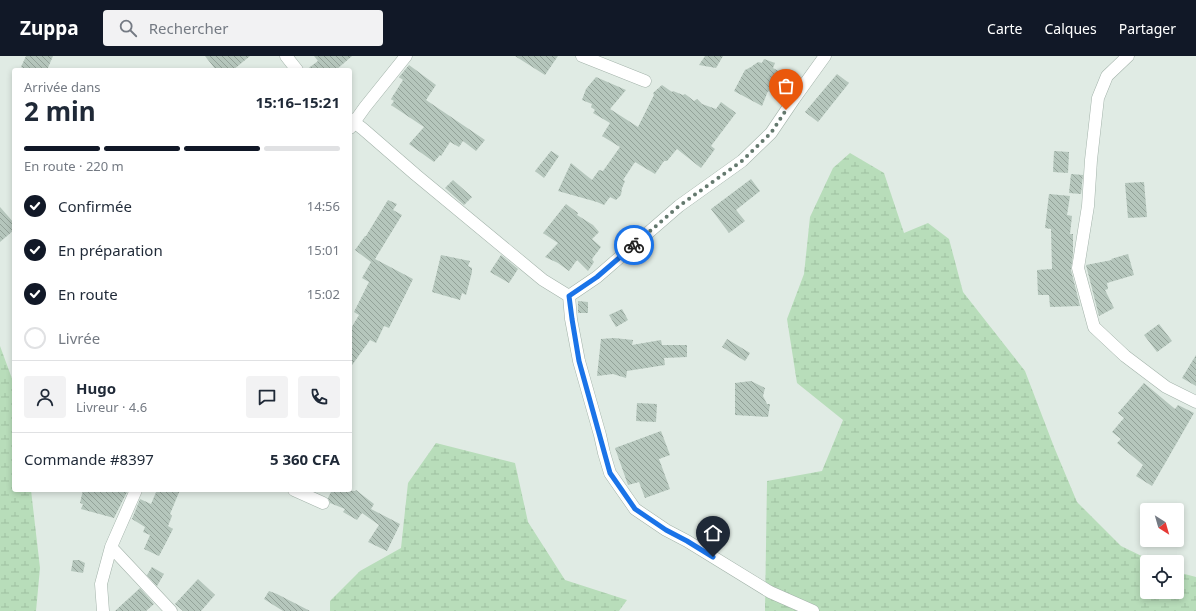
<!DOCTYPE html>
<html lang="fr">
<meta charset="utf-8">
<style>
:root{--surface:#fff;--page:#f2f2f3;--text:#1f2937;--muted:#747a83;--line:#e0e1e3;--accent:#111827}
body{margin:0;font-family:"Noto Sans",sans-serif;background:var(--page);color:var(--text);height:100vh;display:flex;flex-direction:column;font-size:15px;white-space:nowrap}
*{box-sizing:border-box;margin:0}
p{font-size:13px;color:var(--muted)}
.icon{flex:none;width:22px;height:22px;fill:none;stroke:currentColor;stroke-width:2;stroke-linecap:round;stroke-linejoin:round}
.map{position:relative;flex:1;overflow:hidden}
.sheet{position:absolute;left:12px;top:12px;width:340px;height:424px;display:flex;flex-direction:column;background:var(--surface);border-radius:4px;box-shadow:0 2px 6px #0003}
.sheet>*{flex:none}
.needle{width:26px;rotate:143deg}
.tools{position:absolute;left:1140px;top:447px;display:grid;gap:8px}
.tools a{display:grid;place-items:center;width:44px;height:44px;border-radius:4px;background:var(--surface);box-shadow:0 2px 6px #0003;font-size:20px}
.pin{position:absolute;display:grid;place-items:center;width:34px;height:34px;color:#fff;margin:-41px -17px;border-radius:50% 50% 50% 0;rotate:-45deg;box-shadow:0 0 4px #0007}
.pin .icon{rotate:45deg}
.courier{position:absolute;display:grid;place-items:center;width:40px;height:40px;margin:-20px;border:3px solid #1a73e8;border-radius:50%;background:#fff;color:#222;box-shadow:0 1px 5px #0007}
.overview em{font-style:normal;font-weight:700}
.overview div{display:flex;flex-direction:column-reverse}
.overview{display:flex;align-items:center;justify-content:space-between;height:68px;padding:0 12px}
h1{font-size:26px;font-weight:700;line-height:30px}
.bar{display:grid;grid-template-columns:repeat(4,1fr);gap:6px 4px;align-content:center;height:48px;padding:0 12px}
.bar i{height:5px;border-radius:3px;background:var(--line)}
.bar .selected{background:var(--accent)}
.bar p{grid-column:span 4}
.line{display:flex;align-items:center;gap:10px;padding:0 12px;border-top:1px solid var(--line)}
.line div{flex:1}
.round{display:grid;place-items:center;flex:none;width:42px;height:42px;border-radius:4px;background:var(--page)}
ol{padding:0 12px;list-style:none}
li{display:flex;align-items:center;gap:12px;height:44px}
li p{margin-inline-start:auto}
li .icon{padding:4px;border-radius:50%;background:var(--accent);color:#fff;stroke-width:4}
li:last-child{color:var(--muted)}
li i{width:22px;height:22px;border:2px solid var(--line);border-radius:50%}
header{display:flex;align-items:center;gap:24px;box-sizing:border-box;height:56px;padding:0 20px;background:var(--accent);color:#fff}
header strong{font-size:19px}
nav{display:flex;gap:22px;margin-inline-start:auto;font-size:14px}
.search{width:280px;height:36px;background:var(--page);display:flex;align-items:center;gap:10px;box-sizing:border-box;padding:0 14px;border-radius:4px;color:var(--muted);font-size:15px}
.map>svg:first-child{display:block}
.wetland{fill:url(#wetland-marsh)}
.building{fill:url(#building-back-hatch)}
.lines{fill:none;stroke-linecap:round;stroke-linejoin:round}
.street-casing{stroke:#a3b3aa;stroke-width:13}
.street{stroke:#fff;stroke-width:12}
.done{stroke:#64796e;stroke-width:4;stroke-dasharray:0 7.2}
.route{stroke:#1a73e8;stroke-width:5}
</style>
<header>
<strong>Zuppa</strong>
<div class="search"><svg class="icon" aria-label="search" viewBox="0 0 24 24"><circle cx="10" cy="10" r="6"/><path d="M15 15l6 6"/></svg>Rechercher</div>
<nav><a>Carte</a><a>Calques</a><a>Partager</a></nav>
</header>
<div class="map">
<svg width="1196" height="555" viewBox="0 0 1196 555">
<defs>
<pattern id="wetland-marsh" width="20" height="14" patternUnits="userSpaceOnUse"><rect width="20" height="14" fill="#b8ddba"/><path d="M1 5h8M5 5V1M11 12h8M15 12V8" fill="none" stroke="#9ebfa0"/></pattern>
<pattern id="building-back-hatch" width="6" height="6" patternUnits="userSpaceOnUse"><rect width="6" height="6" fill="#b5c6bc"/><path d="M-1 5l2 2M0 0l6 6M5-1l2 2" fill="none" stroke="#93a299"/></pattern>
</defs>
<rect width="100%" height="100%" fill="#e0ebe4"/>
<path class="wetland" d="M850,97L884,117L904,177L928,167L949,183L963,236L1025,315L1054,391L1077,446L1121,490L1154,506H1147V536H1177V516L1196,521V555H765L767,425L822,415L843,364L797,327L787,263L804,218L810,161L833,112Z
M0,290L14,328V434H31L40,512L36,555H0Z
M436,387L515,407L528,466L565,524L627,544L619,555H330V545L360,515L401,492L408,427Z"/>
<path class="building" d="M26,0H53L47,14H28L21,11Z
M205,0H250L233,14H216Z
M314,0H352L336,14H306L318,5Z
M515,0H558L545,19Z
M705,0H723L716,12L699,9Z
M764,3L775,7L773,12L780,16L776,22L781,25L774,38L768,35L762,50L734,35L745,14L751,11L758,6L762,7Z
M409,9L436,29L426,44L485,84L476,95L463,85L459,91L450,86L441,100L440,99L434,106L409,88L424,71L391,49L394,45L391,43L403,24L399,21Z
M837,18L849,27L818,66L805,56Z
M596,21L626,34L610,53L638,71L654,39L653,37L662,29L672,36L673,35L683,39L685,38L694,45L697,43L702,48L716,53L721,46L736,57L711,90L715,93L701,112L677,93L667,105H664L655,118L635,106L623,124L625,125L622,132L621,139L616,144L610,141L604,149L597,146L558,135L571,107L592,124L599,114L603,115L620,91L602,80L610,67L593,57L595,54L591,51L592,48L582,44L586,33Z
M551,95L559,100L544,122L535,115Z
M1054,95L1069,96L1068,117L1053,116Z
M1071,118L1083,119L1081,138L1069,137Z
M751,123L760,135L736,154L745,165L729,177L711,153Z
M453,124L472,141L464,149L445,132Z
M1144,126L1147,161L1128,162L1125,127Z
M1049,138L1070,140L1067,159L1072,160L1070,178H1073V198L1071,214L1080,250L1050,251L1049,239H1038L1037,214L1052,213L1051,173L1045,172Z
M388,144L397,148L393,154L402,159L375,203L413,223L389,272L384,270L376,287L370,284L350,312V274L359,259L354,256L369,226L362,222L371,206L355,194L365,180H366Z
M566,148L578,157L577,159L593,169L599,176L592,183L601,191L592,203L594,206L588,215L577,204L569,215L558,207L545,201L558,187L543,177Z
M0,151L14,167V174L0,186Z
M1128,198L1134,219L1107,227L1108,233L1105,234L1114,252L1099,260L1086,209L1112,204L1111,203Z
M441,199L470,205L468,210L472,212V216L466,239L462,237L460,244L432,236Z
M501,199L518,213L509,227L490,216Z
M578,245L588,246V257H578Z
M622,253L628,264L616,271L609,259Z
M1159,268L1172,285L1157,296L1144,279Z
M614,282L633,284L632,289L661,284L662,289H687V301L664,302L665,309L627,315L626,322L613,318L597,320L601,283Z
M727,283L750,297L745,305L722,291Z
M1196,299V330L1182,322Z
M751,325L765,332L763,340L767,348H770L768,361L735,359V327Z
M1144,327L1175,353L1178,349L1194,357L1152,430L1136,420L1143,409L1117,387L1121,383L1112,376L1124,362L1118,357Z
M637,347L657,348L656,366L636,365Z
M661,375L670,399L659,403L670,433L645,442L639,426L628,429L615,392Z
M83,434H123L127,436L114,462L81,453L83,448L80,447Z
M157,434H180L170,458L172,460L168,470L173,473L159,500L144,493L150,479L143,476L145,471L132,463L140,443L151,448Z
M332,434L355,435L356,434L374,448L371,453L400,468L387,495L368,486L379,469L362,457L357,464L343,456L345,453L330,447L328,442Z
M73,504H79L85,507L83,517L71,515Z
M152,511L164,518L157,530L147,519Z
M198,523L215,539L201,555H183L175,548Z
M140,532L154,548L146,555H115Z
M269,535L277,538L310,555H283L264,543Z"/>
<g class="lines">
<defs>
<path id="street" d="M286,0L297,14
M582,0L645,25
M1128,0L1107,20L1098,42L1091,104L1088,150L1078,212L1094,271L1125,300L1166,331L1196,346
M350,63L363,73L416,119L543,224L569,240L597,221L679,150L742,105L771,77L794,43L825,0
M350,72L365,51L406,0
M569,240L571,263L579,305L600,379L604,397L610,417L635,453L666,474L687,485L770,536L813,555
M294,434L323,447
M111,491L171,555
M103,555L101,528L111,491L136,434"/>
</defs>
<use href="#street" class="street-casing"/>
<use href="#street" class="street"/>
</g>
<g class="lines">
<path class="done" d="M634,189L679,150L742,105L771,77L786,54"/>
<path class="route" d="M634,189L597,221L569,240L572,263L579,305L610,417L635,453L666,474L687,485L713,501"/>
</g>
</svg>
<div class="tools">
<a><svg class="needle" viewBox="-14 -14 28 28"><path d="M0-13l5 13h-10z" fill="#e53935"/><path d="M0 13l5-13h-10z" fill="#747a83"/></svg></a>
<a><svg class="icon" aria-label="locate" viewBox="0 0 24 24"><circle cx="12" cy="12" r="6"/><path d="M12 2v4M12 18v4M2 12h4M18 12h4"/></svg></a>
</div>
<div class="pin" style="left:786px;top:54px;background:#ea580c"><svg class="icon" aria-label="bag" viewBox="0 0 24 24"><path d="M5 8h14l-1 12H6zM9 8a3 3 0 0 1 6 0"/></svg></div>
<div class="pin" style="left:713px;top:501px;background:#1f2937"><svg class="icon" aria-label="home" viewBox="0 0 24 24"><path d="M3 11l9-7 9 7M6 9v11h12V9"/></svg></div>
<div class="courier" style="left:634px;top:189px"><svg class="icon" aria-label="bike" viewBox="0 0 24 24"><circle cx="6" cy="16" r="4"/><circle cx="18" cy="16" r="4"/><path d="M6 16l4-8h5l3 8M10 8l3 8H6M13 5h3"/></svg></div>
<section class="sheet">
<div class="overview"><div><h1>2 min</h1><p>Arrivée dans</p></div><em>15:16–15:21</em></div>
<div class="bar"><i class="selected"></i><i class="selected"></i><i class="selected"></i><i></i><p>En route · 220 m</p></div>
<ol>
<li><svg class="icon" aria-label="check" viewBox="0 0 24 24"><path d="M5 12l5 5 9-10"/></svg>Confirmée<p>14:56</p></li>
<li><svg class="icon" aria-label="check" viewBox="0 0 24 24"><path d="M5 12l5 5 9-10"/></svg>En préparation<p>15:01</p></li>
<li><svg class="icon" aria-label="check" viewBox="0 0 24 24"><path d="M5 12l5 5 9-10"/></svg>En route<p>15:02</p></li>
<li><i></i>Livrée</li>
</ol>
<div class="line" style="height:72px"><a class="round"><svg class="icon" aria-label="person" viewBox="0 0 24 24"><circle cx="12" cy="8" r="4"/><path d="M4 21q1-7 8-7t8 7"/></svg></a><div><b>Hugo</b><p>Livreur · 4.6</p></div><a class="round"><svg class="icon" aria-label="chat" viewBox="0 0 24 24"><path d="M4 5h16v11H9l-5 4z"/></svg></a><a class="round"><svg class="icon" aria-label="phone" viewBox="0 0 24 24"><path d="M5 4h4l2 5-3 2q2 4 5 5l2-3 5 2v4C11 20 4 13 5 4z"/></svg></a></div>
<div class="line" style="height:52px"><div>Commande #8397</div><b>5 360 CFA</b></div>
</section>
</div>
